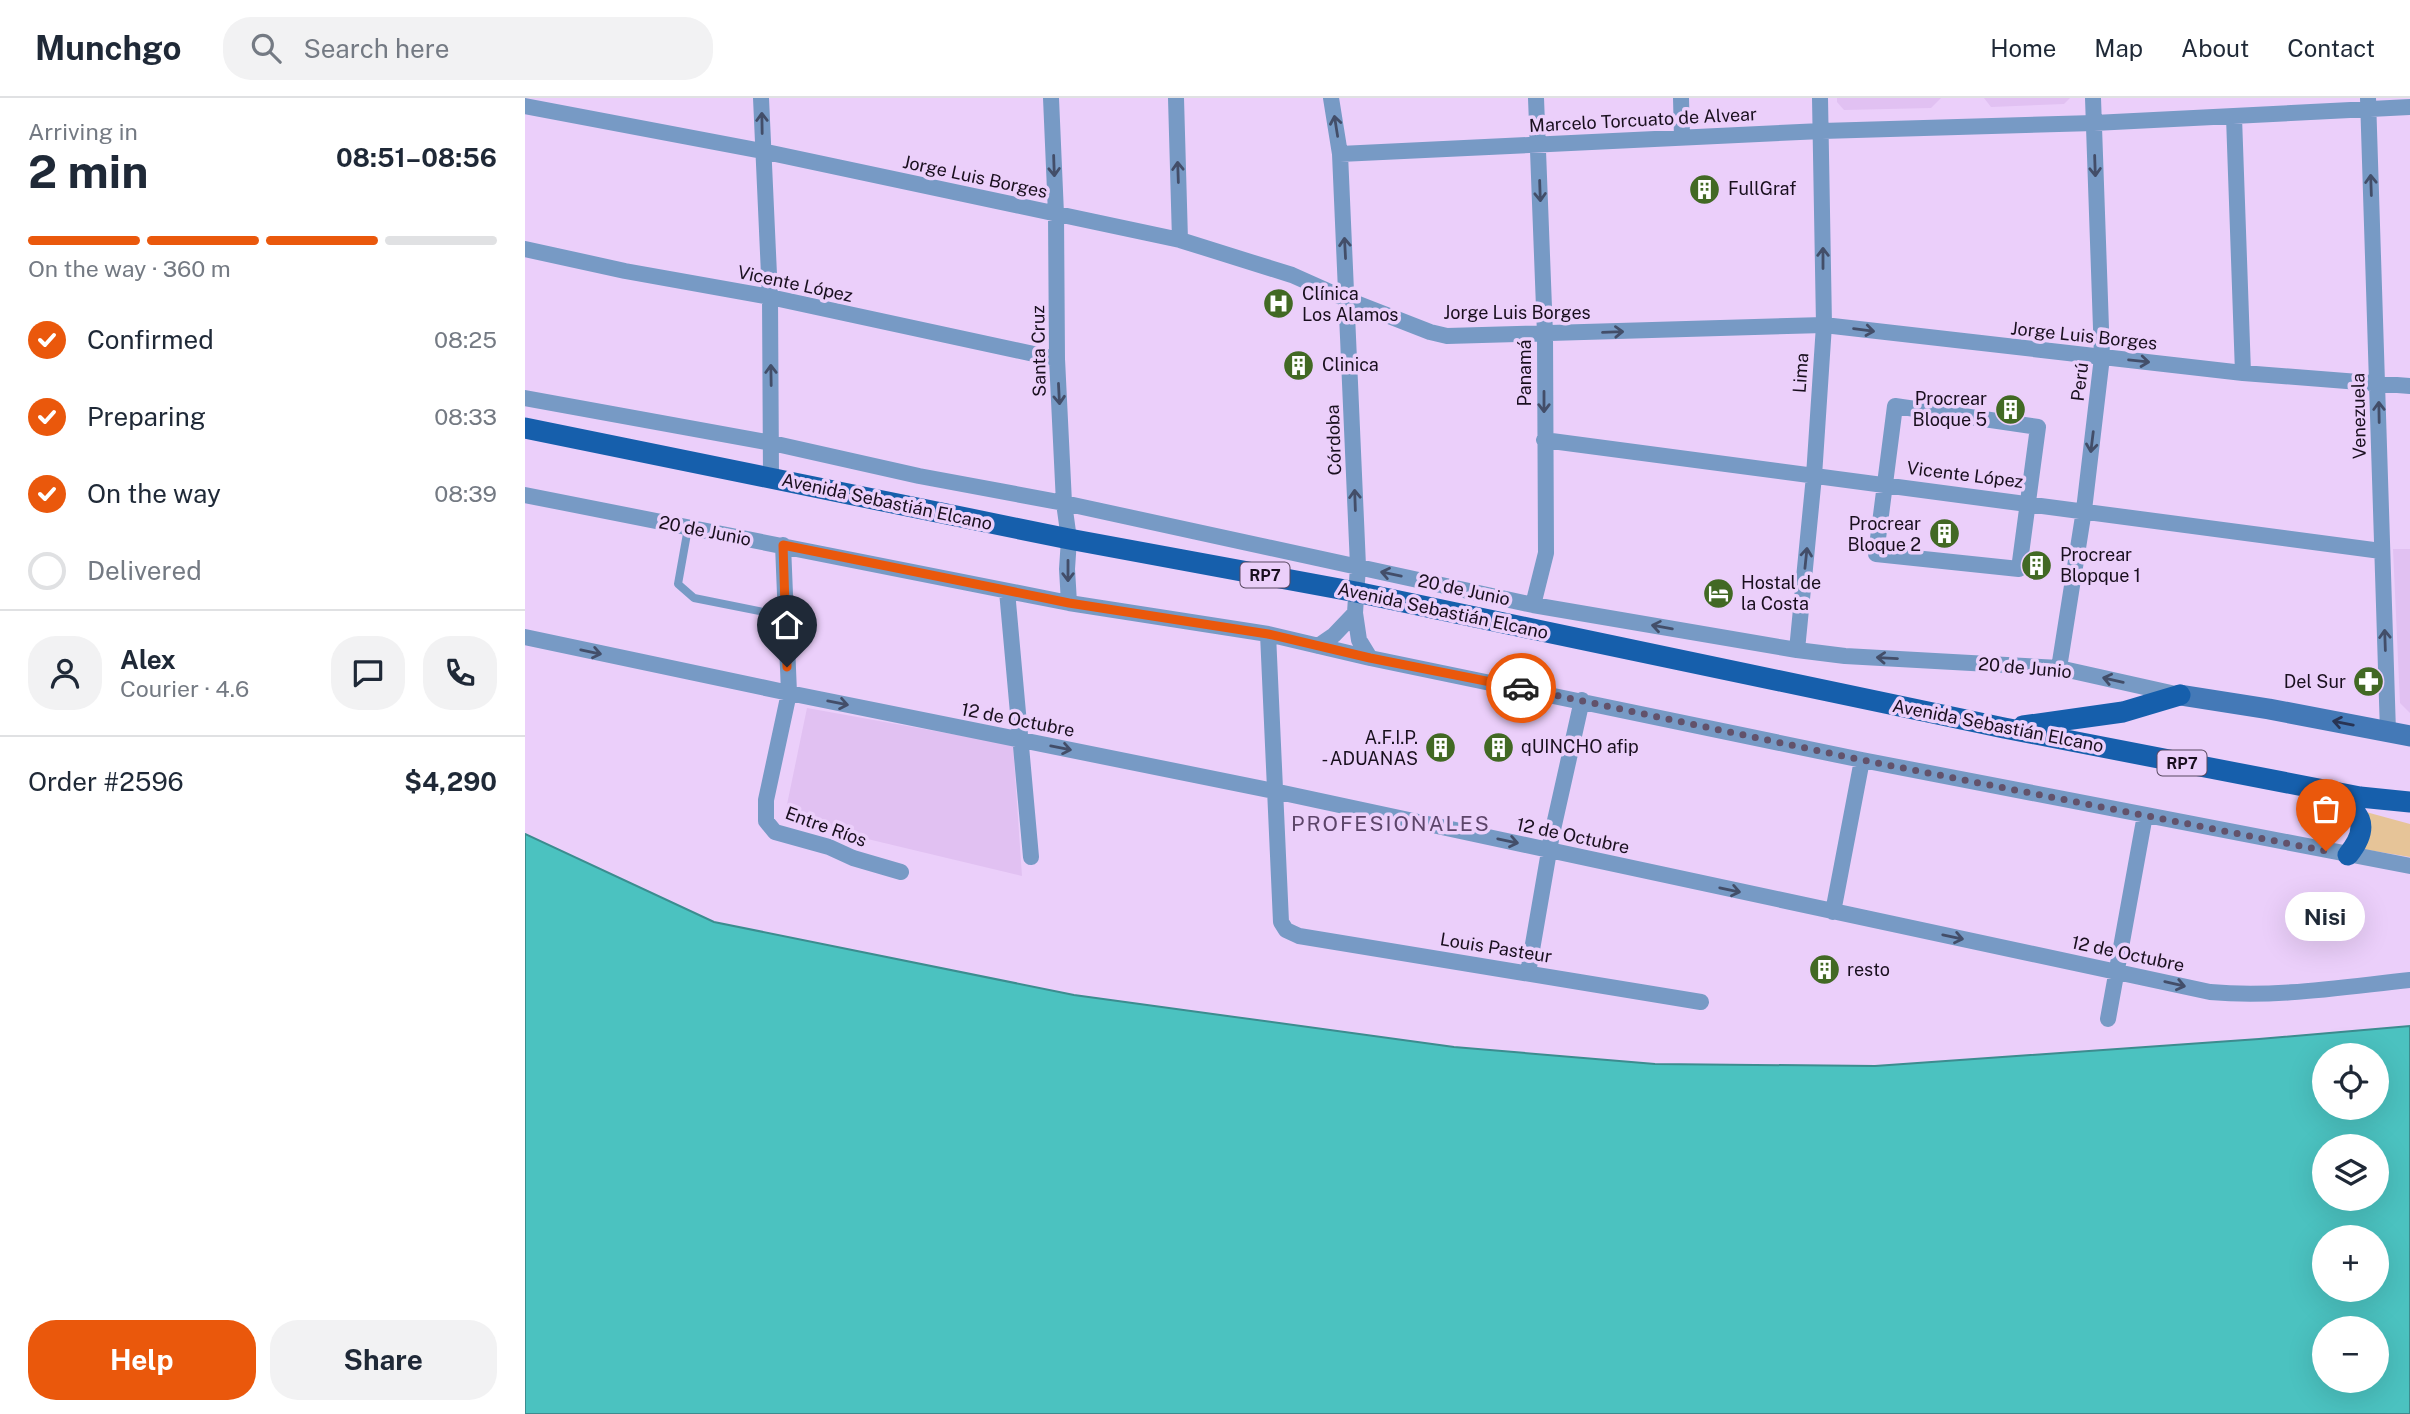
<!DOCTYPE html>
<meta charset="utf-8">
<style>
:root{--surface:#fff;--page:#f2f2f3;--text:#1f2937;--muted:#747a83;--line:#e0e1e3;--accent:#ea580c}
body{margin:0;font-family:"Public Sans",sans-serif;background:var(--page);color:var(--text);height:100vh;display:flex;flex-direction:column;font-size:26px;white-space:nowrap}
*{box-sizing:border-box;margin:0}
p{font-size:23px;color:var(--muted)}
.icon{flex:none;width:38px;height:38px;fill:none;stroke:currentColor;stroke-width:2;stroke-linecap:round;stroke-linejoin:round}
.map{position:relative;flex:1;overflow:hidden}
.side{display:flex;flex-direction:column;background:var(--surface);width:525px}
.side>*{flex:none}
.controls{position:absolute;left:1787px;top:945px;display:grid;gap:14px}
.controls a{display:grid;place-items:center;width:77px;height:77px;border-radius:50%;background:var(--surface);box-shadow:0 7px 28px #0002;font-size:35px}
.pin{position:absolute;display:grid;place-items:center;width:60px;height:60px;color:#fff;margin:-72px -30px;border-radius:50% 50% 50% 0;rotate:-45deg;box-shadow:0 0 7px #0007}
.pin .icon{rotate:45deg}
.courier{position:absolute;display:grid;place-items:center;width:70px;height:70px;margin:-35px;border:5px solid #ea580c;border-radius:50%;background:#fff;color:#222;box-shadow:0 2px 9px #0007}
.bubble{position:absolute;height:49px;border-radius:24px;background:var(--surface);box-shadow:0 7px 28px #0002;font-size:23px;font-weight:700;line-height:49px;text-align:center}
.head em{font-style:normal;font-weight:700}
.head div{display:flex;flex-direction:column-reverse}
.head{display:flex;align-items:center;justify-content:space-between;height:119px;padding:0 28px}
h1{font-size:46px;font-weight:700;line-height:52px}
.bar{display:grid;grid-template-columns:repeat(4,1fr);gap:10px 7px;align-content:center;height:84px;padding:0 28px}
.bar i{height:9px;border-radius:5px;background:var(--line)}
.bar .active{background:var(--accent)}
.bar p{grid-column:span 4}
.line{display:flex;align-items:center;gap:18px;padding:0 28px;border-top:2px solid var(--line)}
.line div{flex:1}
.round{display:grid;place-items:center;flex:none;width:74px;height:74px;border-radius:28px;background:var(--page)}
ol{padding:0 28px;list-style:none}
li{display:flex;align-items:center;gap:21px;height:77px}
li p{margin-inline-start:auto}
li .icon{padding:7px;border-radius:50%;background:var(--accent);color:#fff;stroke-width:4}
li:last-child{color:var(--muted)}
li i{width:38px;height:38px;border:4px solid var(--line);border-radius:50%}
.button{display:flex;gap:14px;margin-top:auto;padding:14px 28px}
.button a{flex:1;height:80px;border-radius:28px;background:var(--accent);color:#fff;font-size:28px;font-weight:700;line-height:80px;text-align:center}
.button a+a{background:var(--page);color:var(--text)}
header{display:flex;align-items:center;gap:42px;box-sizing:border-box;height:98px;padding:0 35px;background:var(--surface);border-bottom:2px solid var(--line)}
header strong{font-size:33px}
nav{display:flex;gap:38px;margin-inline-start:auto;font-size:24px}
.search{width:490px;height:63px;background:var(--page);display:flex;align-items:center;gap:18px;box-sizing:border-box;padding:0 24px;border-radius:28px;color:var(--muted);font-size:26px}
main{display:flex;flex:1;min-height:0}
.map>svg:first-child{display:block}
.built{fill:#e1c1f2}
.green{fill:#e6c498}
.water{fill:#4bc2c0;stroke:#3c8c8f;stroke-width:2;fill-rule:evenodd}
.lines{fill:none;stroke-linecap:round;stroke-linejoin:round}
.lane{stroke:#779ac5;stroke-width:8}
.street{stroke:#779ac5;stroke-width:16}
.secondary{stroke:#4479b7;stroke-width:21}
.primary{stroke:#165fac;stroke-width:21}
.oneway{stroke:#434e69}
.oneway2{stroke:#283454}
.done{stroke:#62526b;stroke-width:7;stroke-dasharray:0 12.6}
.route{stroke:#ea580c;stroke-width:9}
.labels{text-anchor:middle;stroke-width:7;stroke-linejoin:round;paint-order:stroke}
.shield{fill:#ebcffa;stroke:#584960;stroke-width:2}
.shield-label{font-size:16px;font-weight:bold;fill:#190f1e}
.street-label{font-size:18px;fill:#190f1e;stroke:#ebcffa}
.poi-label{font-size:18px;fill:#190f1e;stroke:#ebcffa;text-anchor:start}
.quarter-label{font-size:21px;letter-spacing:2px;fill:#5d456a;stroke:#ebcffa}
</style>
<header>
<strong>Munchgo</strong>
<div class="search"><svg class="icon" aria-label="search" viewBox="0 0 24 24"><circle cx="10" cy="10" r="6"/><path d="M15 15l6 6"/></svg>Search here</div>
<nav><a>Home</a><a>Map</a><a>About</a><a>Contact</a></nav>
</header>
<main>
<section class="side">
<div class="head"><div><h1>2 min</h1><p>Arriving in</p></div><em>08:51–08:56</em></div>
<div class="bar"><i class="active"></i><i class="active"></i><i class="active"></i><i></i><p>On the way · 360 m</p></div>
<ol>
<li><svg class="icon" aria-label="check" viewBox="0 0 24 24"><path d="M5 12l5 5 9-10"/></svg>Confirmed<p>08:25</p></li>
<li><svg class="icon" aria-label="check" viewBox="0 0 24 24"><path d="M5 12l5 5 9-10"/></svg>Preparing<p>08:33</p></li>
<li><svg class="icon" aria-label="check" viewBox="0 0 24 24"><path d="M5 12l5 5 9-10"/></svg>On the way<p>08:39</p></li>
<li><i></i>Delivered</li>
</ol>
<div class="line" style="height:126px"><a class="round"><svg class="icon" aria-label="person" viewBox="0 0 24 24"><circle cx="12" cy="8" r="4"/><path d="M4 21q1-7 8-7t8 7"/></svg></a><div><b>Alex</b><p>Courier · 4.6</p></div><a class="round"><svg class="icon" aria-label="chat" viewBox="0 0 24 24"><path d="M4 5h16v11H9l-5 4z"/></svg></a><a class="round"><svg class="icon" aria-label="phone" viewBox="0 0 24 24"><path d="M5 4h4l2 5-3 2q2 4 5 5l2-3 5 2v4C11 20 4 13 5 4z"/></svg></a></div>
<div class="line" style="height:91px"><div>Order #2596</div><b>$4,290</b></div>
<div class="button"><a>Help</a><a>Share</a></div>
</section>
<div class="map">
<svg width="1885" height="1316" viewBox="0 0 1885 1316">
<rect width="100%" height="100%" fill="#ebcffa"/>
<path class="built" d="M1312,0H1416L1406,10L1319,12L1312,4Z
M1459,0H1545L1539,6L1466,9Z
M1868,451H1885V615L1875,605Z
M282,610L488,647L497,778L259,721Z"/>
<path class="green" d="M1841,714L1885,726V759L1837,751Z"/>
<path class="water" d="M0,736L189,824L549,897L929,949L1130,966L1350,968L1734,941L1885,928V1316H0ZM1799,957H1852V1010H1799ZM1799,1048H1852V1101H1799ZM1799,1139H1852V1192H1799ZM1799,1230H1852V1283H1799Z"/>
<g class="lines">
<path class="lane" d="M163,430L153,486L169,500L259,518"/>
<path class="street" d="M236,0L245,199L246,380
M526,0L531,116L532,261L539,405L544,441L542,471L544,505
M651,0L655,142
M1156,0L1157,40
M1843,0L1863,634
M0,8L237,53L655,142L767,177L823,202L905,234L922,238L1299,227L1718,275L1885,288
M1709,19L1718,275
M815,56L1297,33L1569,25L1885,9
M0,151L100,173L245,199L532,261
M0,300L247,345L394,378L539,405L1008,507L1272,552L1320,558L1534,570L1655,597
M1370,308L1513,329L1494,471L1351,456Z
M1019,342L1856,453
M0,397L544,505L743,536L845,560L1337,662L1885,768
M258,447L264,595L241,702V723L250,734L304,749L328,760L376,774
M482,493L506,759
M1008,507L1021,455L1020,236L1011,0
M830,515L834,542L845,560
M743,536L756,824L761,832L774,838L1176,904
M0,539L264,595L749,693L1685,894C1752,900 1818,889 1885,882
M793,548L809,537L830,515L833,468L815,56L806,0
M1272,552L1289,378L1299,227L1295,0
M1534,570L1559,412L1577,259L1568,0
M1308,814L1337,662
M1003,875L1027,736L1057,602
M1583,921L1620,717"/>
<path class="secondary" d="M1655,597L1744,611L1885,638"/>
<path class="primary" d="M0,330L544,441L831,494L1479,630L1835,699L1885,704
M1498,628L1598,614L1655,597
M1806,694C1834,714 1848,726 1823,757"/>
</g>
<defs><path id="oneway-shaft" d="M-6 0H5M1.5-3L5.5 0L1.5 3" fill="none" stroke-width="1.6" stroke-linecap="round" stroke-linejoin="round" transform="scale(1.75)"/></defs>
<g class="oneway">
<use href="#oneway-shaft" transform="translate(237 25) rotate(-91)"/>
<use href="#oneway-shaft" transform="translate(811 28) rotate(-99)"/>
<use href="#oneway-shaft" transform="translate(529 68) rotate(88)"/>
<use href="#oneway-shaft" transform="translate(1570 68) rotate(88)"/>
<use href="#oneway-shaft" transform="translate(653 74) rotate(-92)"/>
<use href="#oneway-shaft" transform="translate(1846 87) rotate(-92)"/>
<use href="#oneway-shaft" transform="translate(1015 93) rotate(88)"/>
<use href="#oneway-shaft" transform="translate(820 150) rotate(-93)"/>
<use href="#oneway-shaft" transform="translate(1298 160) rotate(-90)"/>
<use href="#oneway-shaft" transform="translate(1339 232) rotate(7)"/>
<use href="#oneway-shaft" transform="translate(1088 234) rotate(-2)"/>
<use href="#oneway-shaft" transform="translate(1614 263) rotate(6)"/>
<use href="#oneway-shaft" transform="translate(246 277) rotate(-91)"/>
<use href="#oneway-shaft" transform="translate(534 296) rotate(87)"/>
<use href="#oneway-shaft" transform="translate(1019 304) rotate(90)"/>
<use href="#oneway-shaft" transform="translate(1854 314) rotate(-91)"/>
<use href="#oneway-shaft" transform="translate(1567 344) rotate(97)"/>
<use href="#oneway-shaft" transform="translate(830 402) rotate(-92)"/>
<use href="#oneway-shaft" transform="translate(1281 460) rotate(-84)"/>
<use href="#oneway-shaft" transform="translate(543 473) rotate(90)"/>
<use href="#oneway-shaft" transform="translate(866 476) rotate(-168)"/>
<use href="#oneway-shaft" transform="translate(1137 529) rotate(-170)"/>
<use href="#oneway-shaft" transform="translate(1860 542) rotate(-92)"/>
<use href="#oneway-shaft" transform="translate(66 554) rotate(12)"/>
<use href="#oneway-shaft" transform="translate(1362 560) rotate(-177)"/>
<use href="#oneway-shaft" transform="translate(1588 582) rotate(-167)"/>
<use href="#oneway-shaft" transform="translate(313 605) rotate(11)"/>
<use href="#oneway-shaft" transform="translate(536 650) rotate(11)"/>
<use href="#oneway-shaft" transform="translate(983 743) rotate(12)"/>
<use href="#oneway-shaft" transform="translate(1205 792) rotate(12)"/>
<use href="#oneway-shaft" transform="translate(1428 839) rotate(12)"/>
<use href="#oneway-shaft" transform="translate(1650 886) rotate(13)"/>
</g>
<use class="oneway2" href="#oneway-shaft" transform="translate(1818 625) rotate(-169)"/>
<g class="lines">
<path class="done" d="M996,590L1337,662L1801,753"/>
<path class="route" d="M262,569L258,447L544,505L743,536L845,560L996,590"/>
</g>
<defs>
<symbol id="building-disc" viewBox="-11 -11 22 22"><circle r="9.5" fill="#426924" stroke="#ebcffa"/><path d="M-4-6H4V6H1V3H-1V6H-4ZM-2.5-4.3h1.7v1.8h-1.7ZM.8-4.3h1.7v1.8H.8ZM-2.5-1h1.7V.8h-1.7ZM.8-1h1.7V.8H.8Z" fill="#fff"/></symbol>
<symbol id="hospital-disc" viewBox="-11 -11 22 22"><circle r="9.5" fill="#426924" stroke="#ebcffa"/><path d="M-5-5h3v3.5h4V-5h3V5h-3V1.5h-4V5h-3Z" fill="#fff"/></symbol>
<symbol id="hotel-disc" viewBox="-11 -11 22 22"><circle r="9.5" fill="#426924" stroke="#ebcffa"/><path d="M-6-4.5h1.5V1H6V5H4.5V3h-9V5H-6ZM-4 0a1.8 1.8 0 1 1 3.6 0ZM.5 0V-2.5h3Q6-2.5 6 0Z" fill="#fff"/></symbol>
<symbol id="pharmacy-disc" viewBox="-11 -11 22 22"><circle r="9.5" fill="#426924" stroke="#ebcffa"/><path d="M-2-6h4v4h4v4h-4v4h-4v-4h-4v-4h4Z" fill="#fff"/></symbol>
</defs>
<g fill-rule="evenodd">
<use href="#building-disc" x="1162" y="74" width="35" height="35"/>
<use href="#hospital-disc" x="736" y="188" width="35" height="35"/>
<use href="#building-disc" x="756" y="250" width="35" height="35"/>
<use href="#building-disc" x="1468" y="294" width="35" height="35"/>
<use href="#building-disc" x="1402" y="418" width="35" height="35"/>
<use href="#building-disc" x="1494" y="450" width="35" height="35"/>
<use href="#hotel-disc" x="1176" y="478" width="35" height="35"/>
<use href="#pharmacy-disc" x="1826" y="566" width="35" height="35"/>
<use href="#building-disc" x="956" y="632" width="35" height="35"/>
<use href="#building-disc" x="898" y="632" width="35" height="35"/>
<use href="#building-disc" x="1282" y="854" width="35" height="35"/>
</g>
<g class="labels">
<g class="shield">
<rect x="715.5" y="464.5" width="49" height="25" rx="5"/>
<rect x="1632.5" y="652.5" width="49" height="25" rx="5"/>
</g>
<g class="shield-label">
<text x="740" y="483">RP7</text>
<text x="1657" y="671">RP7</text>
</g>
<g class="street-label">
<text transform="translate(1118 22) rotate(-3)" y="6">Marcelo Torcuato de Alvear</text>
<text transform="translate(450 79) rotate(12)" y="6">Jorge Luis Borges</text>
<text transform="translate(270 186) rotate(12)" y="6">Vicente López</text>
<text x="992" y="221">Jorge Luis Borges</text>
<text transform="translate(1559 238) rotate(6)" y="6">Jorge Luis Borges</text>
<text transform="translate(514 253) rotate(-91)" y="6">Santa Cruz</text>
<text transform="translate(1000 275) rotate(-90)" y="6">Panamá</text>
<text transform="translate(1276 275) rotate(-86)" y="6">Lima</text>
<text transform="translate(1555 284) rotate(-83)" y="6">Perú</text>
<text transform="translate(1834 318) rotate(-91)" y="6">Venezuela</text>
<text transform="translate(809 342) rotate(-92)" y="6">Córdoba</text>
<text transform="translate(1440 377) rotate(7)" y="6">Vicente López</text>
<text transform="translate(362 404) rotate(12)" y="6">Avenida Sebastián Elcano</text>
<text transform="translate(180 433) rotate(11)" y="6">20 de Junio</text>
<text transform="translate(939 492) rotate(12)" y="6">20 de Junio</text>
<text transform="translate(918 513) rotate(12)" y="6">Avenida Sebastián Elcano</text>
<text transform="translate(1500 570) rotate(5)" y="6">20 de Junio</text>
<text transform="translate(493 622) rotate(11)" y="6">12 de Octubre</text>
<text transform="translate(1473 628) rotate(11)" y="6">Avenida Sebastián Elcano</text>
<text transform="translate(301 729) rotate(20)" y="6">Entre Ríos</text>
<text transform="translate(1048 738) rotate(12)" y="6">12 de Octubre</text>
<text transform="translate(971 850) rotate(9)" y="6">Louis Pasteur</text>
<text transform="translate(1603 856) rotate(12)" y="6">12 de Octubre</text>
</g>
<g class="poi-label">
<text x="1203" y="97">FullGraf</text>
<text x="777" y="202">Clínica<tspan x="777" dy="21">Los Alamos</tspan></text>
<text x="797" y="273">Clinica</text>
<text x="1462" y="307" text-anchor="end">Procrear<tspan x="1462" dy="21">Bloque 5</tspan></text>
<text x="1396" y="432" text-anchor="end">Procrear<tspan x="1396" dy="21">Bloque 2</tspan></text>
<text x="1535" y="463">Procrear<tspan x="1535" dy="21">Blopque 1</tspan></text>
<text x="1216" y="491">Hostal de<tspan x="1216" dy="21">la Costa</tspan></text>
<text x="1821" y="590" text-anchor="end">Del Sur</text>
<text x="893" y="646" text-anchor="end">A.F.I.P.<tspan x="893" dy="21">- ADUANAS</tspan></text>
<text x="996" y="655">qUINCHO afip</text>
<text x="1322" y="878">resto</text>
</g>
<g class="quarter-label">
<text x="866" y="733">PROFESIONALES</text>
</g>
</g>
</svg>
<div class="controls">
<a><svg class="icon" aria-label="locate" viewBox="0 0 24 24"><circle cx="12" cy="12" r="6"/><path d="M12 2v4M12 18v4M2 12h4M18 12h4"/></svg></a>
<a><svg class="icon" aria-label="layers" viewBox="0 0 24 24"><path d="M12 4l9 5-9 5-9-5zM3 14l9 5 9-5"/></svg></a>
<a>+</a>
<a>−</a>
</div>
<div class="pin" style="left:1801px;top:753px;background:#ea580c"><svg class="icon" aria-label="bag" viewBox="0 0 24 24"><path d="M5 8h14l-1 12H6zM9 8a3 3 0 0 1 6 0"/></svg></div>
<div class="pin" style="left:262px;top:569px;background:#1f2937"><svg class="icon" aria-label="home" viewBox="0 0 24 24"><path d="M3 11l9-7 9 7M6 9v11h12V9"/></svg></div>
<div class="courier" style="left:996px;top:590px"><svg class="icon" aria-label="car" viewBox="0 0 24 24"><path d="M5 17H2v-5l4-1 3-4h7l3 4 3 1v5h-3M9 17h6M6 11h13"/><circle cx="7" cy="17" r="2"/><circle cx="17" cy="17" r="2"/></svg></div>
<div class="bubble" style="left:1760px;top:794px;width:80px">Nisi</div>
</div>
</main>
